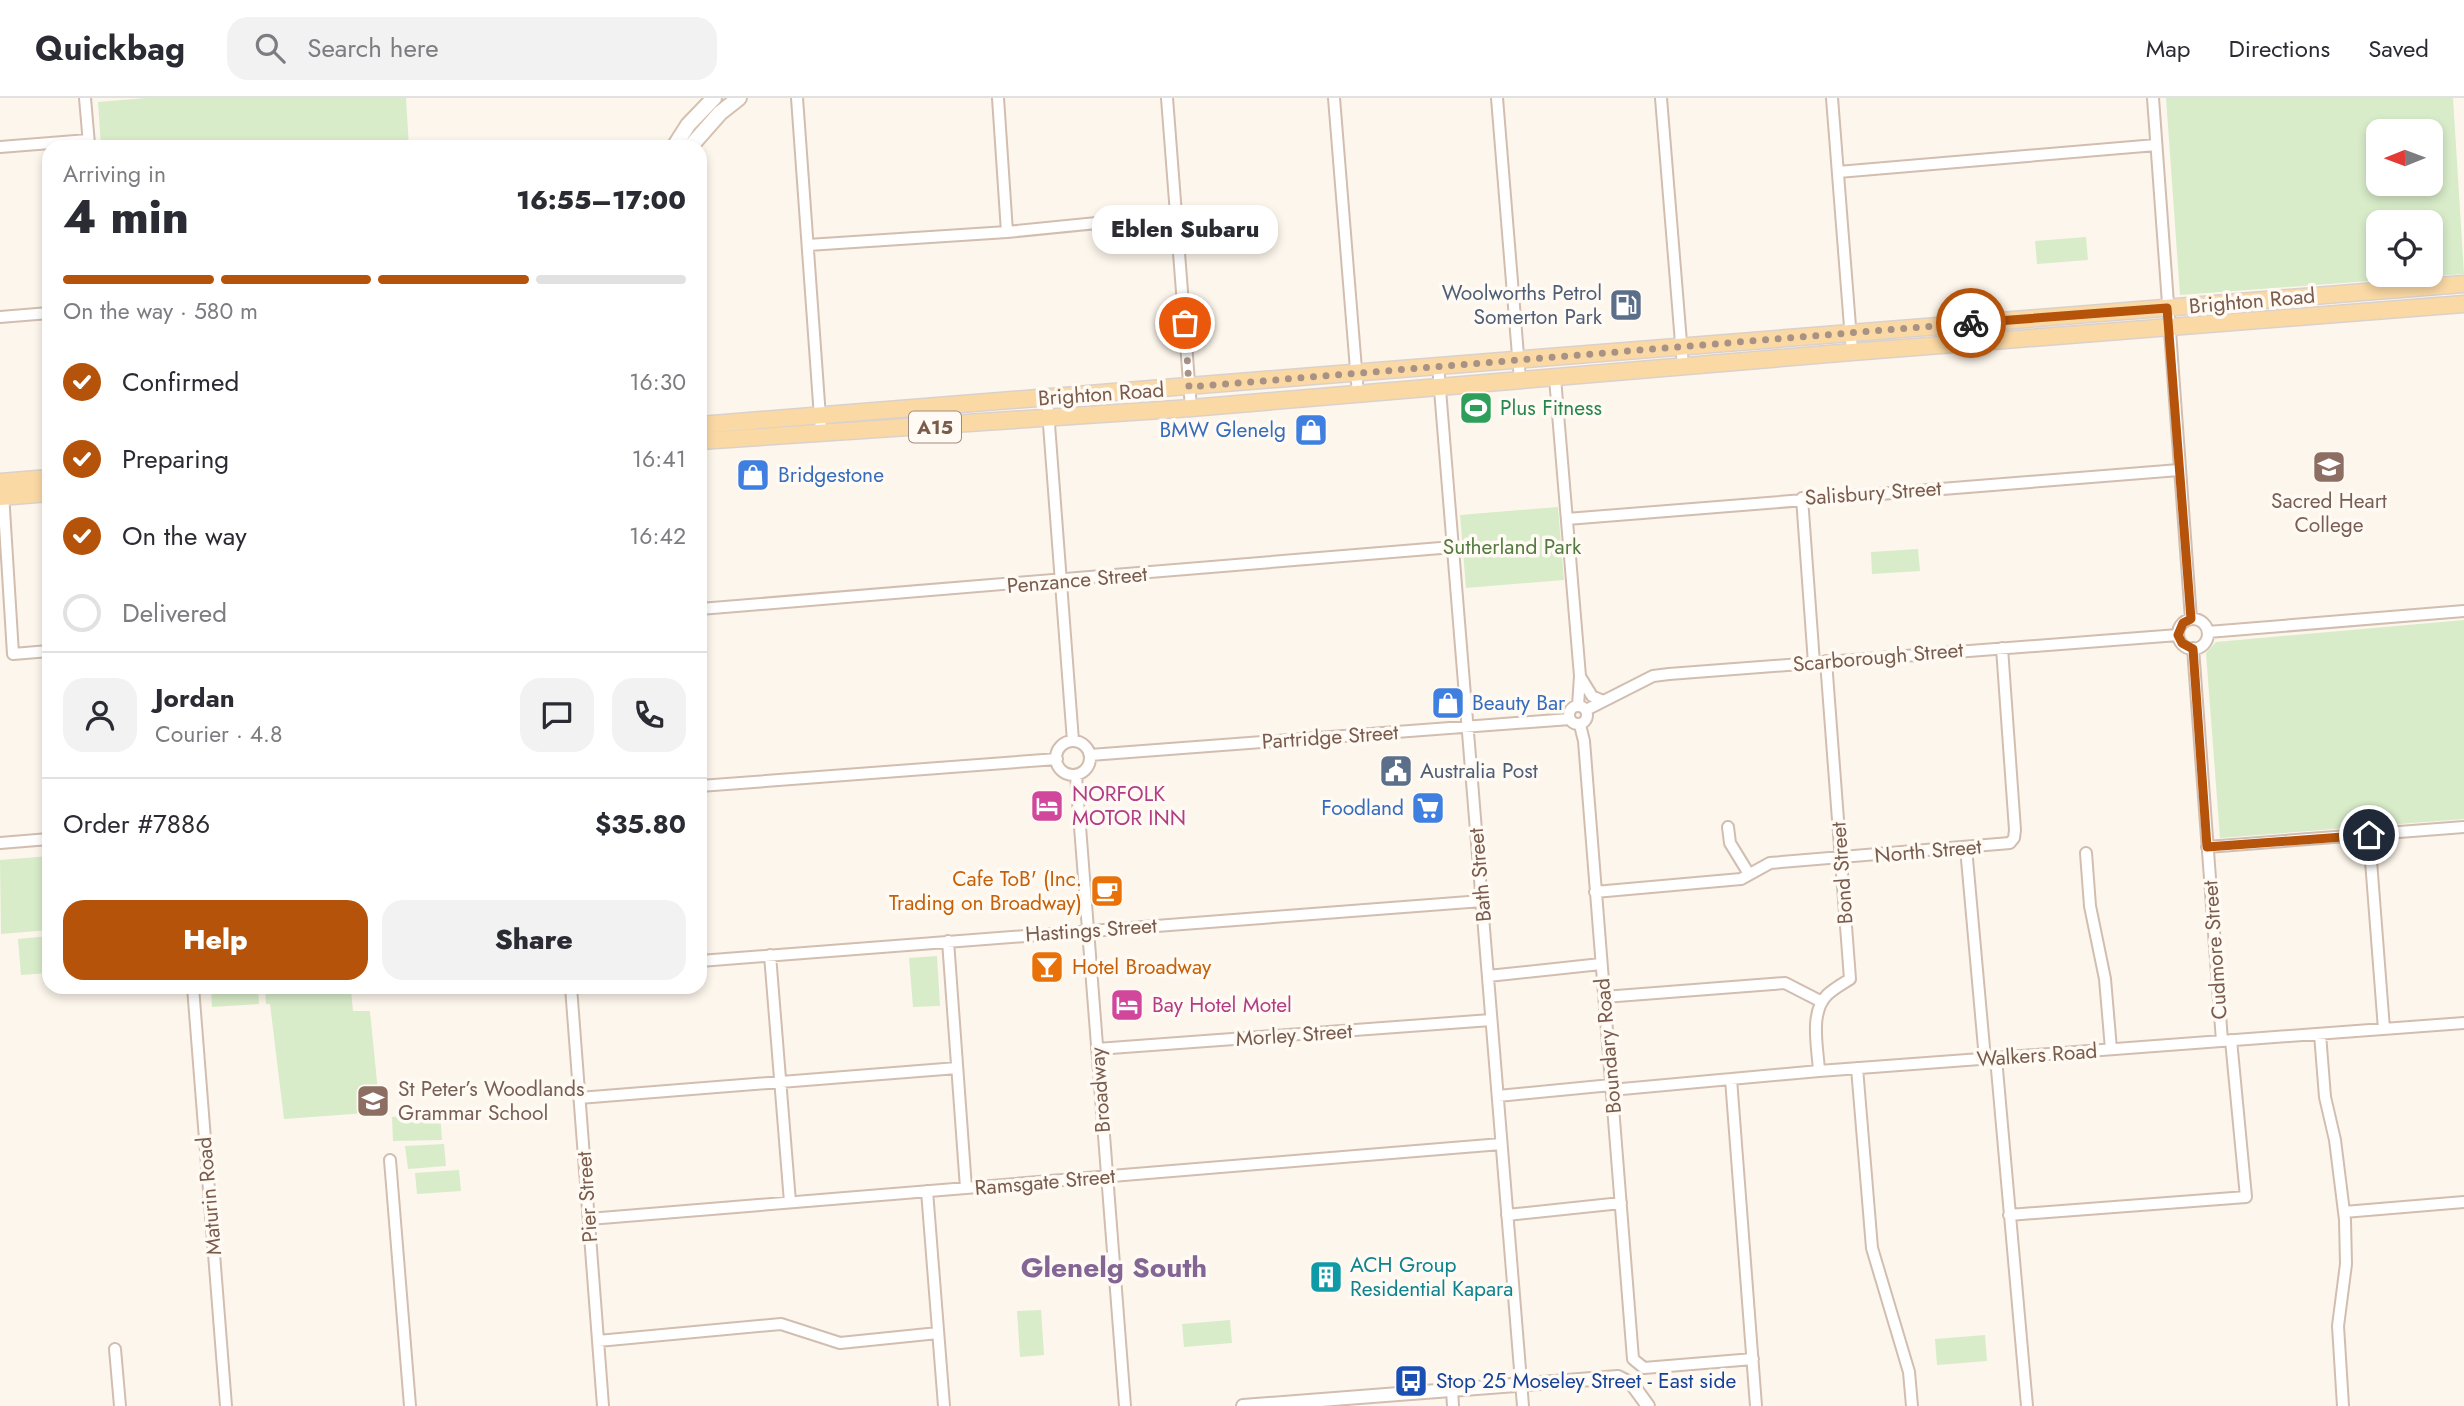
<!DOCTYPE html>
<meta charset="utf-8">
<style>
:root{--surface:#fff;--page:#f2f2f3;--text:#2b2b33;--muted:#7c7c81;--line:#e1e1e2;--accent:#b45309}
body{margin:0;font-family:Jost,sans-serif;background:var(--page);color:var(--text);height:100vh;display:flex;flex-direction:column;font-size:26px;white-space:nowrap}
*{box-sizing:border-box;margin:0}
p{font-size:23px;color:var(--muted)}
.icon{flex:none;width:38px;height:38px;fill:none;stroke:currentColor;stroke-width:2;stroke-linecap:round;stroke-linejoin:round}
.map{position:relative;flex:1;overflow:hidden}
.drawer{position:absolute;left:42px;top:42px;width:665px;height:854px;display:flex;flex-direction:column;background:var(--surface);border-radius:21px;box-shadow:0 4px 10px #0003}
.drawer>*{flex:none}
.needle{width:46px;rotate:269deg}
.tools{position:absolute;left:2366px;top:21px;display:grid;gap:14px}
.tools a{display:grid;place-items:center;width:77px;height:77px;border-radius:14px;background:var(--surface);box-shadow:0 4px 10px #0003;font-size:35px}
.pin{position:absolute;display:grid;place-items:center;width:60px;height:60px;color:#fff;margin:-30px;border:4px solid #fff;border-radius:50%;box-shadow:0 2px 7px #0007}
.courier{position:absolute;display:grid;place-items:center;width:70px;height:70px;margin:-35px;border:5px solid #b45309;border-radius:50%;background:#fff;color:#222;box-shadow:0 2px 9px #0007}
.bubble{position:absolute;height:49px;border-radius:21px;background:var(--surface);box-shadow:0 4px 10px #0003;font-size:23px;font-weight:800;line-height:49px;text-align:center}
.summary em{font-style:normal;font-weight:800}
.summary div{display:flex;flex-direction:column-reverse}
.summary{display:flex;align-items:center;justify-content:space-between;height:119px;padding:0 21px}
h1{font-size:46px;font-weight:800;line-height:52px}
.bar{display:grid;grid-template-columns:repeat(4,1fr);gap:10px 7px;align-content:center;height:84px;padding:0 21px}
.bar i{height:9px;border-radius:5px;background:var(--line)}
.bar .selected{background:var(--accent)}
.bar p{grid-column:span 4}
.line{display:flex;align-items:center;gap:18px;padding:0 21px;border-top:2px solid var(--line)}
.line div{flex:1}
.round{display:grid;place-items:center;flex:none;width:74px;height:74px;border-radius:21px;background:var(--page)}
ol{padding:0 21px;list-style:none}
li{display:flex;align-items:center;gap:21px;height:77px}
li p{margin-inline-start:auto}
li .icon{padding:7px;border-radius:50%;background:var(--accent);color:#fff;stroke-width:4}
li:last-child{color:var(--muted)}
li i{width:38px;height:38px;border:4px solid var(--line);border-radius:50%}
.action{display:flex;gap:14px;margin-top:auto;padding:14px 21px}
.action a{flex:1;height:80px;border-radius:21px;background:var(--accent);color:#fff;font-size:28px;font-weight:800;line-height:80px;text-align:center}
.action a+a{background:var(--page);color:var(--text)}
header{display:flex;align-items:center;gap:42px;box-sizing:border-box;height:98px;padding:0 35px;background:var(--surface);border-bottom:2px solid var(--line)}
header strong{font-size:33px}
nav{display:flex;gap:38px;margin-inline-start:auto;font-size:24px}
.search{width:490px;height:63px;background:var(--page);display:flex;align-items:center;gap:18px;box-sizing:border-box;padding:0 24px;border-radius:21px;color:var(--muted);font-size:26px}
.map>svg:first-child{display:block}
.green{fill:#d8ecc9;fill-rule:evenodd}
.lines{fill:none;stroke-linecap:round;stroke-linejoin:round}
.minor-casing{stroke:#d1beb0;stroke-width:14}
.tertiary-casing{stroke:#d1beb0;stroke-width:16}
.secondary-casing{stroke:#d6c0b0;stroke-width:18}
.primary-casing{stroke:#dad1cd;stroke-width:19}
.minor{stroke:#fff;stroke-width:10}
.tertiary{stroke:#fff;stroke-width:12}
.secondary{stroke:#fff;stroke-width:14}
.primary{stroke:#fbd9a5;stroke-width:16}
.done{stroke:#a89285;stroke-width:7;stroke-dasharray:0 12.6}
.route{stroke:#b45309;stroke-width:9}
.labels{text-anchor:middle;stroke-width:7;stroke-linejoin:round;paint-order:stroke}
.shield{fill:#fffaf3;stroke:#a28b7f;stroke-width:2}
.shield-label{font-size:19px;font-weight:bold;fill:#7a5c4d}
.service-label{font-size:21px;fill:#4e5e75;stroke:#fffaf3;text-anchor:end}
.street-label{font-size:21px;fill:#7a5c4d;stroke:#fffaf3}
.leisure-label{font-size:21px;fill:#27864d;stroke:#fffaf3;text-anchor:start}
.shop-label{font-size:21px;fill:#366cbe;stroke:#fffaf3;text-anchor:end}
.education-label{font-size:21px;fill:#785e54;stroke:#fffaf3}
.park-label{font-size:21px;fill:#537a41;stroke:#fffaf3}
.hotel-label{font-size:21px;fill:#b23c85;stroke:#fffaf3;text-anchor:start}
.food-label{font-size:21px;fill:#c56008;stroke:#fffaf3;text-anchor:end}
.culture-label{font-size:21px;fill:#0d838f;stroke:#fffaf3;text-anchor:start}
.transit-label{font-size:21px;fill:#164399;stroke:#fffaf3;text-anchor:start}
.district-label{font-size:28px;font-weight:bold;fill:#846695;stroke:#fffaf3}
</style>
<header>
<strong>Quickbag</strong>
<div class="search"><svg class="icon" aria-label="search" viewBox="0 0 24 24"><circle cx="10" cy="10" r="6"/><path d="M15 15l6 6"/></svg>Search here</div>
<nav><a>Map</a><a>Directions</a><a>Saved</a></nav>
</header>
<div class="map">
<svg width="2464" height="1308" viewBox="0 0 2464 1308">
<rect width="100%" height="100%" fill="#fdf6ec"/>
<path class="green" d="M146,0H406L409,49H101L98,4Z
M2166,0H2453L2464,176L2180,197ZM2378,33H2431V86H2378ZM2378,124H2431V177H2378Z
M2086,139L2088,162L2037,166L2035,143Z
M1558,409L1564,482L1466,490L1460,417Z
M1918,451L1920,473L1872,476L1871,454Z
M2464,522V721L2220,740L2206,555L2216,544Z
M49,758V832L1,836L0,762Z
M49,838V875L21,877L18,841Z
M937,858L940,908L913,909L909,860Z
M211,889H258L259,906L212,909Z
M265,889H343L344,893H351L353,913H370L380,1014L284,1021L270,906H266Z
M440,1014L442,1042L393,1043L392,1019Z
M444,1046L446,1068L408,1071L405,1048Z
M459,1072L461,1093L417,1096L415,1075Z
M1041,1212L1044,1257L1020,1259L1017,1213Z
M1230,1222L1232,1245L1184,1249L1182,1226Z
M1985,1237L1987,1263L1937,1267L1935,1241Z"/>
<g class="lines">
<defs>
<path id="minor" d="M85,0L89,46
M797,0L821,333
M998,0L1007,134
M1167,0L1191,310
M1334,0L1358,296
M1497,0L1520,282
M1661,0L1683,269
M1832,0L1852,254
M2153,0L2191,521
M0,49L88,42
M1838,74L2156,47
M808,147L1007,134L1177,117
M0,219L49,215
M1438,267L1523,1308
M1555,280L1580,578L1578,608
M1047,300L1073,643
M3,395L13,556L49,553
M1802,400L1814,565
M1567,421L2179,372
M700,511L1453,449
M2178 536a15 15 0 1 1 30 0a15 15 0 1 1-30 0Z
M2208,534L2464,513
M2193,550L2222,943
M1581,580L1592,598L1603,603
M1569 617a9 9 0 1 1 18 0a9 9 0 1 1-18 0Z
M1586,612L1653,578L1669,576L2178,537
M1580,627L1584,643L1633,1261L1644,1270L1753,1261
M1056 660a17 17 0 1 1 34 0a17 17 0 1 1-34 0Z
M1090,657L1570,621
M1076,677L1125,1308
M700,688L1057,661
M1728,729L1730,745L1749,776
M2369,737L2384,931
M0,745L49,741
M2207,749L2464,729
M1966,750L1985,961
M2086,755L2090,808L2105,881L2111,951
M1595,794L1741,781L1770,765L2010,745L2014,740L2015,732L2002,550
M948,843L966,1090
M770,857L790,1104
M700,863L1482,803
M1488,878L1601,866
M193,889L226,1308
M571,889L603,1308
M1604,899L1785,885L1822,904
M2320,936L2325,999L2335,1042L2345,1122L2346,1166L2338,1228L2343,1308
M1097,951L1491,922
M1996,960L2027,1308
M1857,970L1872,1150L1909,1274L1912,1308
M1819,973C1818,951 1809,915 1827,897C1833,891 1842,886 1850,881L1826,563
M1731,981L1756,1308
M1611,992L1819,973L2464,925
M1498,998L1611,987
M579,1000L957,970
M390,1062L410,1308
M927,1093L944,1308
M2344,1114L2464,1104
M1507,1117L1621,1105
M2009,1117L2246,1099L2231,942
M589,1121L1501,1046
M598,1243L781,1226L840,1245L938,1235
M115,1251L120,1308
M1452,1292L1453,1308"/>
<path id="tertiary" d="M1243,1308L1618,1279L1632,1286L1648,1308"/>
<path id="secondary" d="M674,49L688,27L714,0
M690,49L720,15L739,0"/>
<path id="primary" d="M700,327L2464,186
M700,343L1191,310L1852,254L2464,206
M0,384L49,380
M0,399L49,395"/>
</defs>
<use href="#minor" class="minor-casing"/>
<use href="#tertiary" class="tertiary-casing"/>
<use href="#secondary" class="secondary-casing"/>
<use href="#primary" class="primary-casing"/>
<use href="#minor" class="minor"/>
<use href="#tertiary" class="tertiary"/>
<use href="#secondary" class="secondary"/>
<use href="#primary" class="primary"/>
</g>
<g class="lines">
<path class="done" d="M1185,225L1189,289L1971,225"/>
<path class="route" d="M1971,225L2167,210L2191,521L2183,525L2178,537L2182,545L2193,551L2207,749L2369,737"/>
</g>
<defs>
<symbol id="fuel-square" viewBox="-11 -11 22 22"><rect x="-9" y="-9" width="18" height="18" rx="4" fill="#5c6f8a" stroke="#fffaf3"/><path d="M-5.5-6h7V0h2V4h1.3V-2.5L3-4.5l.8-.8L6-3V5H2.5V1h-1V6h-7ZM-4.2-4.7v3.2H.2V-4.7Z" fill="#fff"/></symbol>
<symbol id="stadium-square" viewBox="-11 -11 22 22"><rect x="-9" y="-9" width="18" height="18" rx="4" fill="#2e9e5b" stroke="#fffaf3"/><path d="M0-5a6.5 5 0 1 0 0 10a6.5 5 0 1 0 0-10ZM-3.5-1.8h7v3.6h-7Z" fill="#fff"/></symbol>
<symbol id="shop-square" viewBox="-11 -11 22 22"><rect x="-9" y="-9" width="18" height="18" rx="4" fill="#3f7fe0" stroke="#fffaf3"/><path d="M-5-2.5h2.3a2.7 3.5 0 0 1 5.4 0H5L5.5 6h-11ZM-1.5-2.5h3a1.5 2.3 0 0 0-3 0Z" fill="#fff"/></symbol>
<symbol id="school-square" viewBox="-11 -11 22 22"><rect x="-9" y="-9" width="18" height="18" rx="4" fill="#8d6e63" stroke="#fffaf3"/><path d="M0-5L7-2L0 1L-7-2ZM-4 1L0 2.5L4 1V4Q0 6-4 4Z" fill="#fff"/></symbol>
<symbol id="civic-square" viewBox="-11 -11 22 22"><rect x="-9" y="-9" width="18" height="18" rx="4" fill="#5c6f8a" stroke="#fffaf3"/><path d="M-.6-6.5H3V-4.5H.6V-3L4-1V1h2V6H-6V1h2V-1L-.6-3ZM-1.2 2.5V6h2.4V2.5Z" fill="#fff"/></symbol>
<symbol id="hotel-square" viewBox="-11 -11 22 22"><rect x="-9" y="-9" width="18" height="18" rx="4" fill="#d1479c" stroke="#fffaf3"/><path d="M-6-4.5h1.5V1H6V5H4.5V3h-9V5H-6ZM-4 0a1.8 1.8 0 1 1 3.6 0ZM.5 0V-2.5h3Q6-2.5 6 0Z" fill="#fff"/></symbol>
<symbol id="supermarket-square" viewBox="-11 -11 22 22"><rect x="-9" y="-9" width="18" height="18" rx="4" fill="#3f7fe0" stroke="#fffaf3"/><path d="M-6-5.5h2.5l.6 2H6L4.5 2H-2.5L-4.4-4H-6ZM-1.5 3.2a1.3 1.3 0 1 0 .1 0ZM3 3.2a1.3 1.3 0 1 0 .1 0Z" fill="#fff"/></symbol>
<symbol id="cafe-square" viewBox="-11 -11 22 22"><rect x="-9" y="-9" width="18" height="18" rx="4" fill="#e8710a" stroke="#fffaf3"/><path d="M-5.5-4.5H6V0H3Q3 3.5 0 3.5H-2.5Q-5.5 3.5-5.5 0ZM3-3.2v2h1.7v-2ZM-6 4.5H4V6H-6Z" fill="#fff"/></symbol>
<symbol id="bar-square" viewBox="-11 -11 22 22"><rect x="-9" y="-9" width="18" height="18" rx="4" fill="#e8710a" stroke="#fffaf3"/><path d="M-6-5H6L.8 .8V4.5H3.5V6h-7V4.5H-.8V.8Z" fill="#fff"/></symbol>
<symbol id="building-square" viewBox="-11 -11 22 22"><rect x="-9" y="-9" width="18" height="18" rx="4" fill="#0f9aa8" stroke="#fffaf3"/><path d="M-4-6H4V6H1V3H-1V6H-4ZM-2.5-4.3h1.7v1.8h-1.7ZM.8-4.3h1.7v1.8H.8ZM-2.5-1h1.7V.8h-1.7ZM.8-1h1.7V.8H.8Z" fill="#fff"/></symbol>
<symbol id="bus-square" viewBox="-11 -11 22 22"><rect x="-9" y="-9" width="18" height="18" rx="4" fill="#1a4fb4" stroke="#fffaf3"/><path d="M-5-6H5V4H4V6H2V4H-2V6H-4V4H-5ZM-3.5-4V0h7V-4ZM-3.5 1.2v1.5H-2V1.2ZM2 1.2v1.5H3.5V1.2Z" fill="#fff"/></symbol>
</defs>
<g fill-rule="evenodd">
<use href="#fuel-square" x="1607" y="188" width="38" height="38"/>
<use href="#stadium-square" x="1457" y="291" width="38" height="38"/>
<use href="#shop-square" x="1292" y="313" width="38" height="38"/>
<use href="#school-square" x="2310" y="350" width="38" height="38"/>
<use href="#shop-square" x="734" y="358" width="38" height="38"/>
<use href="#shop-square" x="1429" y="586" width="38" height="38"/>
<use href="#civic-square" x="1377" y="654" width="38" height="38"/>
<use href="#hotel-square" x="1028" y="689" width="38" height="38"/>
<use href="#supermarket-square" x="1409" y="691" width="38" height="38"/>
<use href="#cafe-square" x="1088" y="774" width="38" height="38"/>
<use href="#bar-square" x="1028" y="850" width="38" height="38"/>
<use href="#hotel-square" x="1108" y="888" width="38" height="38"/>
<use href="#school-square" x="354" y="984" width="38" height="38"/>
<use href="#building-square" x="1307" y="1160" width="38" height="38"/>
<use href="#bus-square" x="1392" y="1264" width="38" height="38"/>
</g>
<g class="labels">
<rect class="shield" x="909" y="313.5" width="52" height="31" rx="5"/>
<g class="shield-label">
<text x="935" y="336">A15</text>
</g>
<g class="service-label">
<text x="1602" y="202">Woolworths Petrol<tspan x="1602" dy="24">Somerton Park</tspan></text>
<text x="1420" y="680" text-anchor="start">Australia Post</text>
</g>
<g class="street-label">
<text transform="translate(2252 203) rotate(-5)" y="7">Brighton Road</text>
<text transform="translate(1101 296) rotate(-4)" y="7">Brighton Road</text>
<text transform="translate(1873 395) rotate(-4)" y="7">Salisbury Street</text>
<text transform="translate(1077 482) rotate(-5)" y="7">Penzance Street</text>
<text transform="translate(1878 559) rotate(-5)" y="7">Scarborough Street</text>
<text transform="translate(1330 639) rotate(-4)" y="7">Partridge Street</text>
<text transform="translate(1928 753) rotate(-5)" y="7">North Street</text>
<text transform="translate(1842 775) rotate(-94)" y="7">Bond Street</text>
<text transform="translate(1480 777) rotate(-95)" y="7">Bath Street</text>
<text transform="translate(1091 832) rotate(-4)" y="7">Hastings Street</text>
<text transform="translate(2215 852) rotate(-94)" y="7">Cudmore Street</text>
<text transform="translate(1294 937) rotate(-4)" y="7">Morley Street</text>
<text transform="translate(1608 948) rotate(-95)" y="7">Boundary Road</text>
<text transform="translate(2037 957) rotate(-4)" y="7">Walkers Road</text>
<text transform="translate(1100 992) rotate(-94)" y="7">Broadway</text>
<text transform="translate(1045 1084) rotate(-5)" y="7">Ramsgate Street</text>
<text transform="translate(209 1098) rotate(-95)" y="7">Maturin Road</text>
<text transform="translate(587 1099) rotate(-94)" y="7">Pier Street</text>
</g>
<g class="leisure-label">
<text x="1500" y="317">Plus Fitness</text>
</g>
<g class="shop-label">
<text x="1286" y="339">BMW Glenelg</text>
<text x="778" y="384" text-anchor="start">Bridgestone</text>
<text x="1472" y="612" text-anchor="start">Beauty Bar</text>
<text x="1404" y="717">Foodland</text>
</g>
<g class="education-label">
<text x="2329" y="410">Sacred Heart<tspan x="2329" dy="24">College</tspan></text>
<text x="398" y="998" text-anchor="start">St Peter’s Woodlands<tspan x="398" dy="24">Grammar School</tspan></text>
</g>
<g class="park-label">
<text x="1512" y="456">Sutherland Park</text>
</g>
<g class="hotel-label">
<text x="1072" y="703">NORFOLK<tspan x="1072" dy="24">MOTOR INN</tspan></text>
<text x="1152" y="914">Bay Hotel Motel</text>
</g>
<g class="food-label">
<text x="1082" y="788">Cafe ToB' (Inc.<tspan x="1082" dy="24">Trading on Broadway)</tspan></text>
<text x="1072" y="876" text-anchor="start">Hotel Broadway</text>
</g>
<g class="culture-label">
<text x="1350" y="1174">ACH Group<tspan x="1350" dy="24">Residential Kapara</tspan></text>
</g>
<g class="transit-label">
<text x="1436" y="1290">Stop 25 Moseley Street - East side</text>
</g>
<g class="district-label">
<text x="1114" y="1179">Glenelg South</text>
</g>
</g>
</svg>
<div class="tools">
<a><svg class="needle" viewBox="-14 -14 28 28"><path d="M0-13l5 13h-10z" fill="#e53935"/><path d="M0 13l5-13h-10z" fill="#7c7c81"/></svg></a>
<a><svg class="icon" aria-label="locate" viewBox="0 0 24 24"><circle cx="12" cy="12" r="6"/><path d="M12 2v4M12 18v4M2 12h4M18 12h4"/></svg></a>
</div>
<div class="pin" style="left:1185px;top:225px;background:#ea580c"><svg class="icon" aria-label="bag" viewBox="0 0 24 24"><path d="M5 8h14l-1 12H6zM9 8a3 3 0 0 1 6 0"/></svg></div>
<div class="pin" style="left:2369px;top:737px;background:#1f2937"><svg class="icon" aria-label="home" viewBox="0 0 24 24"><path d="M3 11l9-7 9 7M6 9v11h12V9"/></svg></div>
<div class="courier" style="left:1971px;top:225px"><svg class="icon" aria-label="bike" viewBox="0 0 24 24"><circle cx="6" cy="16" r="4"/><circle cx="18" cy="16" r="4"/><path d="M6 16l4-8h5l3 8M10 8l3 8H6M13 5h3"/></svg></div>
<div class="bubble" style="left:1092px;top:107px;width:186px">Eblen Subaru</div>
<section class="drawer">
<div class="summary"><div><h1>4 min</h1><p>Arriving in</p></div><em>16:55–17:00</em></div>
<div class="bar"><i class="selected"></i><i class="selected"></i><i class="selected"></i><i></i><p>On the way · 580 m</p></div>
<ol>
<li><svg class="icon" aria-label="check" viewBox="0 0 24 24"><path d="M5 12l5 5 9-10"/></svg>Confirmed<p>16:30</p></li>
<li><svg class="icon" aria-label="check" viewBox="0 0 24 24"><path d="M5 12l5 5 9-10"/></svg>Preparing<p>16:41</p></li>
<li><svg class="icon" aria-label="check" viewBox="0 0 24 24"><path d="M5 12l5 5 9-10"/></svg>On the way<p>16:42</p></li>
<li><i></i>Delivered</li>
</ol>
<div class="line" style="height:126px"><a class="round"><svg class="icon" aria-label="person" viewBox="0 0 24 24"><circle cx="12" cy="8" r="4"/><path d="M4 21q1-7 8-7t8 7"/></svg></a><div><b>Jordan</b><p>Courier · 4.8</p></div><a class="round"><svg class="icon" aria-label="chat" viewBox="0 0 24 24"><path d="M4 5h16v11H9l-5 4z"/></svg></a><a class="round"><svg class="icon" aria-label="phone" viewBox="0 0 24 24"><path d="M5 4h4l2 5-3 2q2 4 5 5l2-3 5 2v4C11 20 4 13 5 4z"/></svg></a></div>
<div class="line" style="height:91px"><div>Order #7886</div><b>$35.80</b></div>
<div class="action"><a>Help</a><a>Share</a></div>
</section>
</div>
